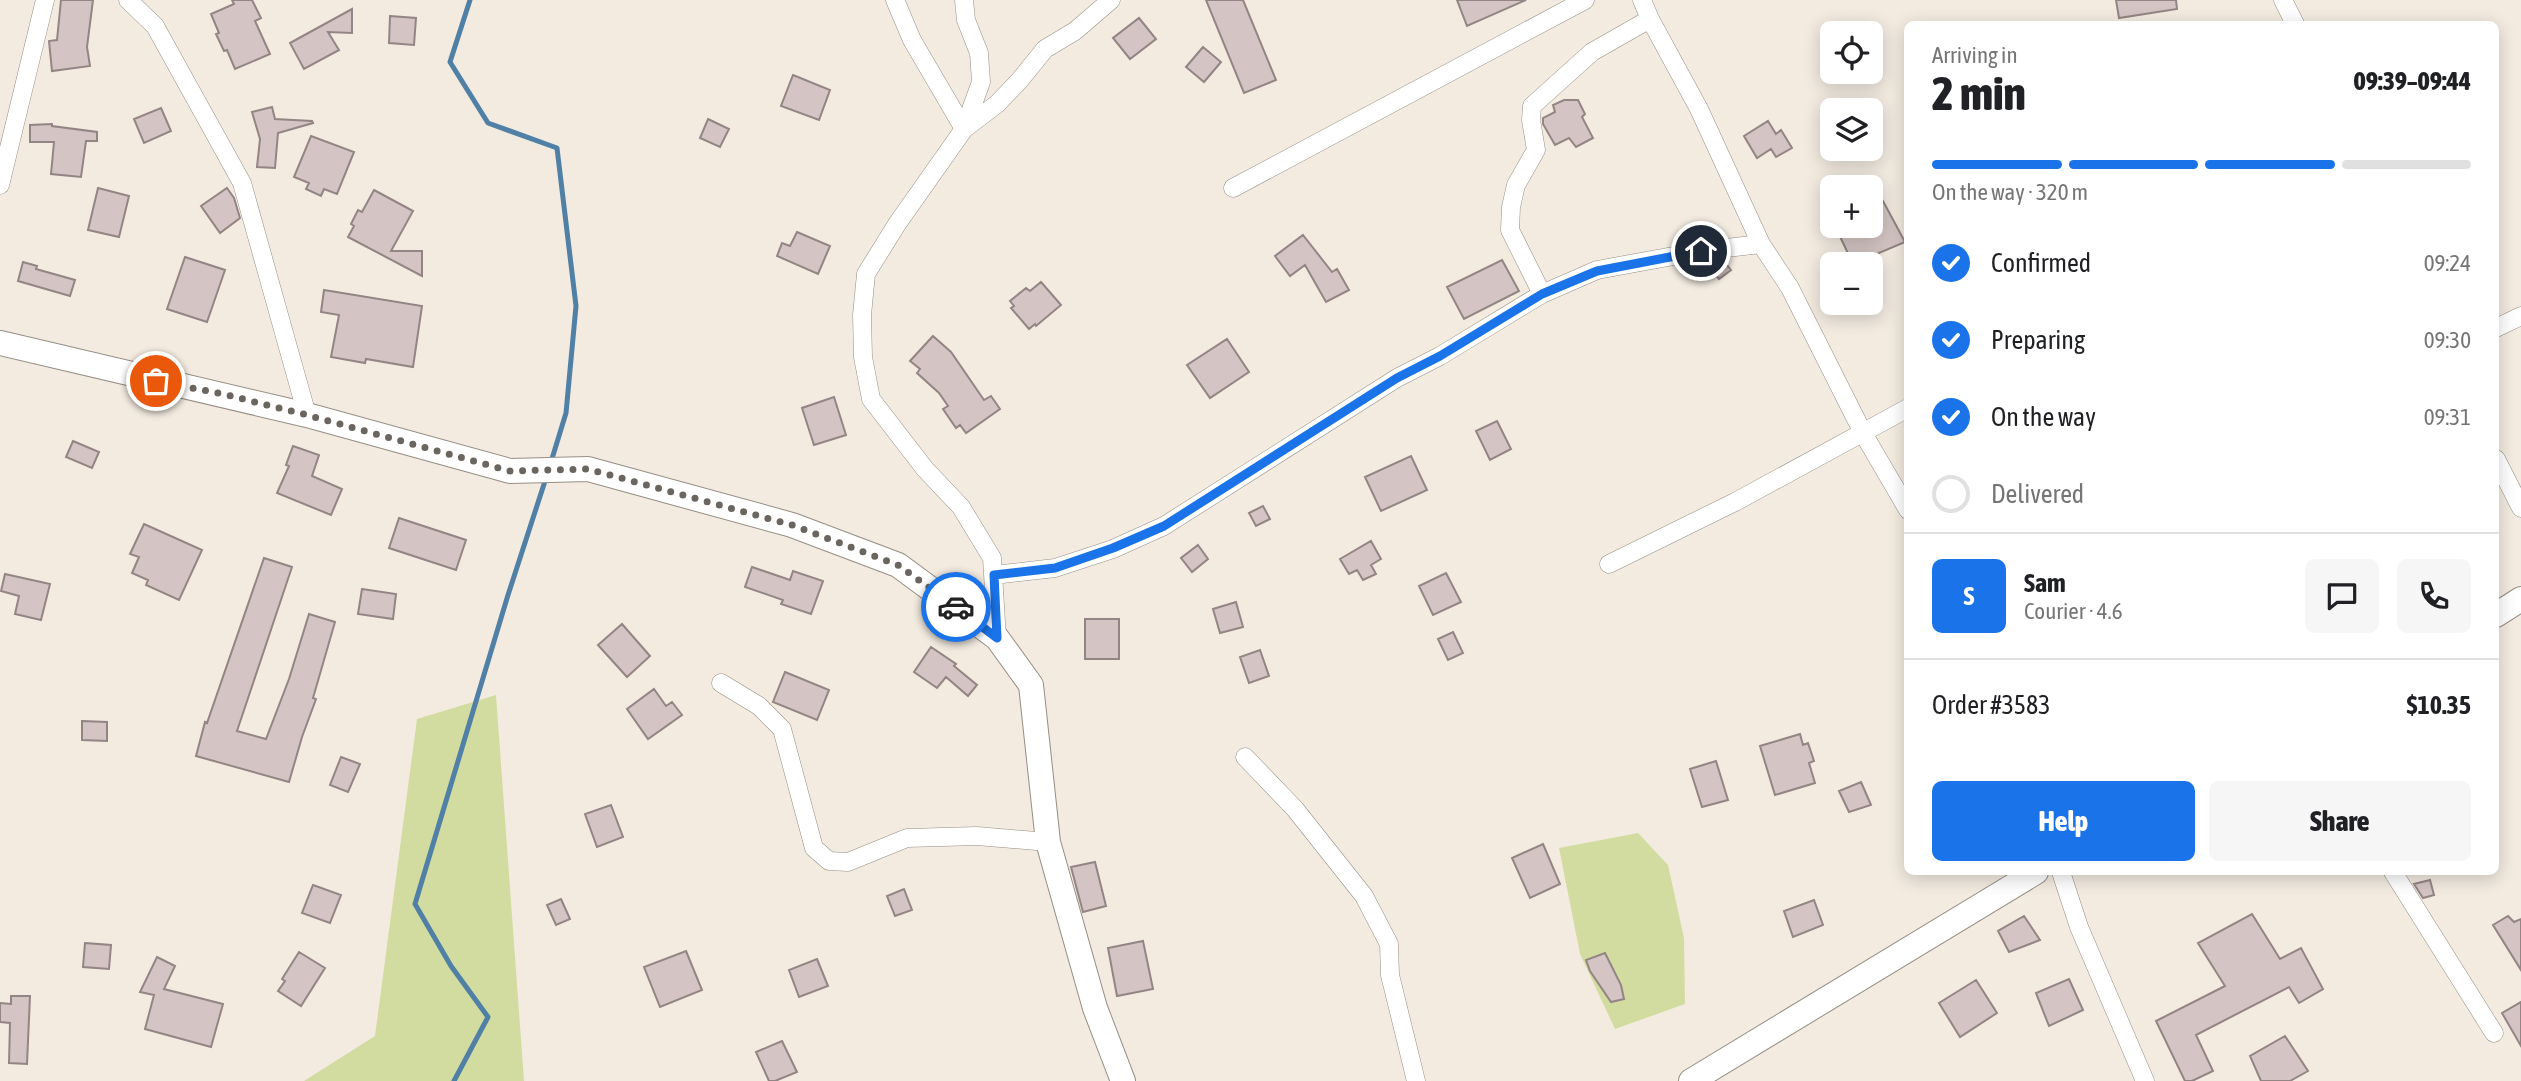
<!DOCTYPE html>
<meta charset="utf-8">
<style>
:root{--surface:#fff;--page:#f6f6f6;--text:#202124;--muted:#757577;--line:#e0e0e0;--accent:#1a73e8}
body{margin:0;font-family:"Asap Condensed",sans-serif;background:var(--page);color:var(--text);height:100vh;display:flex;flex-direction:column;font-size:26px;white-space:nowrap}
*{box-sizing:border-box;margin:0}
p{font-size:23px;color:var(--muted)}
.icon{flex:none;width:38px;height:38px;fill:none;stroke:currentColor;stroke-width:2;stroke-linecap:round;stroke-linejoin:round}
.map{position:relative;flex:1;overflow:hidden}
.drawer{position:absolute;left:1904px;top:21px;width:595px;height:854px;display:flex;flex-direction:column;background:var(--surface);border-radius:10px;box-shadow:0 4px 18px #0003}
.drawer>*{flex:none}
.fabs{position:absolute;left:1820px;top:21px;display:grid;gap:14px}
.fabs a{display:grid;place-items:center;width:63px;height:63px;border-radius:10px;background:var(--surface);box-shadow:0 4px 18px #0003;font-size:35px}
.pin{position:absolute;display:grid;place-items:center;width:60px;height:60px;color:#fff;margin:-30px;border:4px solid #fff;border-radius:50%;box-shadow:0 2px 7px #0007}
.courier{position:absolute;display:grid;place-items:center;width:70px;height:70px;margin:-35px;border:5px solid #1a73e8;border-radius:50%;background:#fff;color:#222;box-shadow:0 2px 9px #0007}
.overview em{font-style:normal;font-weight:800}
.overview div{display:flex;flex-direction:column-reverse}
.overview{display:flex;align-items:center;justify-content:space-between;height:119px;padding:0 28px}
h1{font-size:46px;font-weight:800;line-height:52px}
.bar{display:grid;grid-template-columns:repeat(4,1fr);gap:10px 7px;align-content:center;height:84px;padding:0 28px}
.bar i{height:9px;border-radius:5px;background:var(--line)}
.bar .active{background:var(--accent)}
.bar p{grid-column:span 4}
.line{display:flex;align-items:center;gap:18px;padding:0 28px;border-top:2px solid var(--line)}
.line div{flex:1}
.round{display:grid;place-items:center;flex:none;width:74px;height:74px;border-radius:10px;background:var(--page)}
ol{padding:0 28px;list-style:none}
li{display:flex;align-items:center;gap:21px;height:77px}
li p{margin-inline-start:auto}
li .icon{padding:7px;border-radius:50%;background:var(--accent);color:#fff;stroke-width:4}
li:last-child{color:var(--muted)}
li i{width:38px;height:38px;border:4px solid var(--line);border-radius:50%}
.cta{display:flex;gap:14px;margin-top:auto;padding:14px 28px}
.cta a{flex:1;height:80px;border-radius:10px;background:var(--accent);color:#fff;font-size:28px;font-weight:800;line-height:80px;text-align:center}
.cta a+a{background:var(--page);color:var(--text)}
.map>svg:first-child{display:block}
.green{fill:#d2dca0}
.lines{fill:none;stroke-linecap:round;stroke-linejoin:round}
.stream{stroke:#5080a5;stroke-width:5}
.building{fill:#d4c5c4;stroke:#938584;stroke-width:2}
.street-casing{stroke:#968e84;stroke-width:19}
.secondary-casing{stroke:#968e84;stroke-width:26}
.street{stroke:#fff;stroke-width:18}
.secondary{stroke:#fff;stroke-width:24}
.done{stroke:#6a665f;stroke-width:7;stroke-dasharray:0 12.6}
.route{stroke:#1a73e8;stroke-width:9}
</style>
<div class="map">
<svg width="2521" height="1081" viewBox="0 0 2521 1081">
<rect width="100%" height="100%" fill="#f3ebe0"/>
<path class="green" d="M496,695L524,1081H304L375,1036L417,719Z
M1638,833L1668,865L1684,938L1685,1004L1615,1029L1580,954L1559,848Z"/>
<g class="lines">
<path class="stream" d="M470,0L450,62L488,123L557,148L576,306L566,413L551,462
M454,1081L488,1017L451,966L415,904L508,595L546,478"/>
</g>
<path class="building" d="M61,0H93L87,47L90,66L52,71L49,41L57,40Z
M232,0H252L261,18L255,21L270,54L235,69L227,50L224,51L216,34L219,33L211,14L234,4Z
M1206,0H1243L1276,80L1244,93Z
M1457,0H1526L1467,26Z
M2116,0H2176L2177,9L2119,18Z
M352,9V33L328,32L339,50L304,69L290,43Z
M390,16L416,18L414,45L389,43Z
M1139,18L1156,39L1130,59L1113,38Z
M1203,47L1221,62L1204,82L1186,67Z
M793,75L830,90L819,120L781,106Z
M1564,100H1578L1585,114L1582,117L1593,138L1576,147L1569,138L1555,145L1543,124V118L1555,112L1553,105Z
M272,107L275,119L312,121L313,123L278,133L275,168L257,167L260,139L252,112Z
M161,108L171,131L144,143L134,119Z
M708,119L729,129L720,147L700,138Z
M1768,121L1776,134L1781,130L1792,148L1776,157L1771,149L1757,158L1744,136Z
M52,124V126L97,132V141H86L81,177L51,174L54,142H30V125Z
M311,136L354,152L337,194L324,189L321,196L306,189L309,183L294,177Z
M98,188L129,196L119,237L88,230Z
M227,188L234,198L240,218L220,233L201,206Z
M374,190L413,211L391,251H422V276L348,237L354,226L351,224L358,210L362,212Z
M1883,201L1905,242L1853,264L1835,226H1871V206Z
M797,232L830,246L818,274L777,256L782,243L790,246Z
M1303,235L1332,272L1337,269L1349,290L1326,302L1305,265L1290,276L1275,256Z
M185,257L225,270L207,322L167,309Z
M1502,260L1519,291L1464,319L1447,287Z
M1723,260L1731,270L1719,279L1708,264Z
M23,262L37,266L36,269L75,280L70,296L18,281Z
M1041,282L1061,305L1036,326L1035,324L1029,329L1011,308L1014,306L1010,301L1026,288L1030,291Z
M324,290L422,306L413,367L366,359L365,363L331,357L339,315L321,312Z
M933,336L951,352L984,400L991,396L1000,409L966,433L960,425L956,428L943,409L948,406L939,393L917,373L920,369L910,361Z
M1227,339L1249,372L1210,398L1187,365Z
M834,397L846,435L814,445L802,408Z
M1497,421L1511,449L1490,460L1476,431Z
M73,441L99,452L92,468L66,457Z
M293,446L319,455L312,476L342,489L331,515L277,493L289,466L286,465Z
M1411,456L1427,490L1381,511L1365,477Z
M1263,506L1270,519L1256,526L1249,513Z
M399,518L466,540L456,570L389,548Z
M144,524L202,550L179,600L146,585L148,580L132,573L139,557L130,554Z
M1371,541L1381,559L1371,565L1376,574L1363,580L1357,570L1349,574L1340,559Z
M1198,545L1208,559L1192,572L1181,558Z
M264,558L292,567L237,731L266,739L289,679L309,614L335,622L313,698L316,699L302,737L289,782L196,756L205,722L207,723Z
M752,567L790,580L793,571L823,581L811,614L781,604L783,600L745,587Z
M1446,573L1461,602L1433,615L1419,586Z
M5,574L50,584L41,620L15,614L19,596L1,591Z
M362,589L396,594L393,619L358,614Z
M1236,602L1243,627L1220,633L1213,609Z
M1085,619H1119V659H1085Z
M622,624L650,656L627,677L598,645Z
M1453,632L1463,653L1448,660L1438,639Z
M931,647L956,664L954,666L977,685L968,696L946,677L937,688L914,672Z
M1260,650L1269,676L1249,683L1240,657Z
M785,672L829,690L817,720L773,702Z
M654,689L666,706L672,702L682,715L648,739L627,709Z
M82,721L107,722V741L82,740Z
M1800,734L1803,745L1808,743L1814,761L1809,763L1815,783L1775,795L1760,746Z
M341,757L360,764L348,792L330,785Z
M1716,761L1728,800L1702,807L1690,769Z
M1861,782L1871,805L1849,812L1839,791Z
M611,805L623,837L597,847L585,814Z
M1543,844L1560,884L1530,898L1512,858Z
M1095,862L1106,906L1083,912L1071,867Z
M2430,880L2434,895L2423,898L2414,884Z
M313,885L341,895L330,923L302,913Z
M904,889L912,910L895,916L887,896Z
M561,899L570,919L556,925L547,905Z
M1814,900L1823,925L1793,937L1784,911Z
M2252,914L2280,959L2301,948L2323,989L2299,1003L2289,987L2196,1035L2213,1071L2192,1081H2185L2156,1021L2225,986L2198,943Z
M2024,916L2040,940L2009,952L1998,931Z
M2508,916L2514,922L2521,919V970L2493,925Z
M1143,941L1153,989L1117,996L1108,948Z
M85,943L111,945L109,969L83,967Z
M686,951L702,990L660,1007L644,967Z
M299,952L325,968L301,1006L278,991L285,981L282,979Z
M1605,953L1621,985L1624,999L1611,1002L1590,971L1586,960Z
M157,957L175,966L164,989L223,1004L211,1047L145,1029L154,995L140,992Z
M817,959L828,986L799,997L789,970Z
M2069,979L2083,1010L2049,1026L2036,993Z
M1976,980L1997,1013L1960,1037L1939,1003Z
M11,996H30L27,1064L9,1063L10,1023L0,1022V1003L11,1004Z
M2521,1002V1046L2502,1013Z
M2285,1036L2308,1071L2290,1081H2261L2250,1056Z
M782,1041L797,1072L775,1081H769L756,1052Z"/>
<g class="lines">
<defs>
<path id="street" d="M128,0L155,26L242,183L307,415
M895,0L912,40L964,129L997,104L1019,81L1045,49L1075,31L1111,0
M964,0L966,20L979,53L981,82L964,129L897,224L866,274L862,315L863,357L871,399L925,469L961,507L992,558L997,638
M1642,0L1650,19L1699,109L1761,244L1790,288L1863,433L1908,510
M2283,0L2295,24
M0,185L45,0
M1233,188L1585,0
M1542,294L1510,230L1511,207L1516,185L1536,150L1531,120L1532,106L1592,52L1650,19
M2496,328L2521,316
M2496,459L2521,508
M1609,564L1735,502L1908,408
M994,575L1055,568L1113,549L1164,526L1397,378L1440,356L1542,294L1597,270L1701,251L1761,244
M721,683L759,706L782,729L814,848L829,861L848,862L907,838L977,836L1048,842
M1245,757L1295,809L1364,896L1389,944L1390,975L1416,1081
M2061,872L2079,927L2145,1081
M2393,872L2494,1033"/>
<path id="secondary" d="M0,343L307,415L510,471L588,469L792,525L898,565L997,638L1031,685L1048,842L1095,1008L1123,1081
M2496,615L2521,599
M1691,1081L2036,872"/>
</defs>
<use href="#street" class="street-casing"/>
<use href="#secondary" class="secondary-casing"/>
<use href="#street" class="street"/>
<use href="#secondary" class="secondary"/>
</g>
<g class="lines">
<path class="done" d="M156,381L223,394L307,415L510,471L588,469L792,525L898,565L956,607"/>
<path class="route" d="M956,607L997,638L994,575L1055,568L1113,548L1164,526L1397,378L1440,356L1542,294L1597,271L1701,251"/>
</g>
</svg>
<div class="fabs">
<a><svg class="icon" aria-label="locate" viewBox="0 0 24 24"><circle cx="12" cy="12" r="6"/><path d="M12 2v4M12 18v4M2 12h4M18 12h4"/></svg></a>
<a><svg class="icon" aria-label="layers" viewBox="0 0 24 24"><path d="M12 4l9 5-9 5-9-5zM3 14l9 5 9-5"/></svg></a>
<a>+</a>
<a>−</a>
</div>
<div class="pin" style="left:156px;top:381px;background:#ea580c"><svg class="icon" aria-label="bag" viewBox="0 0 24 24"><path d="M5 8h14l-1 12H6zM9 8a3 3 0 0 1 6 0"/></svg></div>
<div class="pin" style="left:1701px;top:251px;background:#1f2937"><svg class="icon" aria-label="home" viewBox="0 0 24 24"><path d="M3 11l9-7 9 7M6 9v11h12V9"/></svg></div>
<div class="courier" style="left:956px;top:607px"><svg class="icon" aria-label="car" viewBox="0 0 24 24"><path d="M5 17H2v-5l4-1 3-4h7l3 4 3 1v5h-3M9 17h6M6 11h13"/><circle cx="7" cy="17" r="2"/><circle cx="17" cy="17" r="2"/></svg></div>
<section class="drawer">
<div class="overview"><div><h1>2 min</h1><p>Arriving in</p></div><em>09:39–09:44</em></div>
<div class="bar"><i class="active"></i><i class="active"></i><i class="active"></i><i></i><p>On the way · 320 m</p></div>
<ol>
<li><svg class="icon" aria-label="check" viewBox="0 0 24 24"><path d="M5 12l5 5 9-10"/></svg>Confirmed<p>09:24</p></li>
<li><svg class="icon" aria-label="check" viewBox="0 0 24 24"><path d="M5 12l5 5 9-10"/></svg>Preparing<p>09:30</p></li>
<li><svg class="icon" aria-label="check" viewBox="0 0 24 24"><path d="M5 12l5 5 9-10"/></svg>On the way<p>09:31</p></li>
<li><i></i>Delivered</li>
</ol>
<div class="line" style="height:126px"><b class="round" style="background:var(--accent);color:#fff">S</b><div><b>Sam</b><p>Courier · 4.6</p></div><a class="round"><svg class="icon" aria-label="chat" viewBox="0 0 24 24"><path d="M4 5h16v11H9l-5 4z"/></svg></a><a class="round"><svg class="icon" aria-label="phone" viewBox="0 0 24 24"><path d="M5 4h4l2 5-3 2q2 4 5 5l2-3 5 2v4C11 20 4 13 5 4z"/></svg></a></div>
<div class="line" style="height:91px"><div>Order #3583</div><b>$10.35</b></div>
<div class="cta"><a>Help</a><a>Share</a></div>
</section>
</div>
